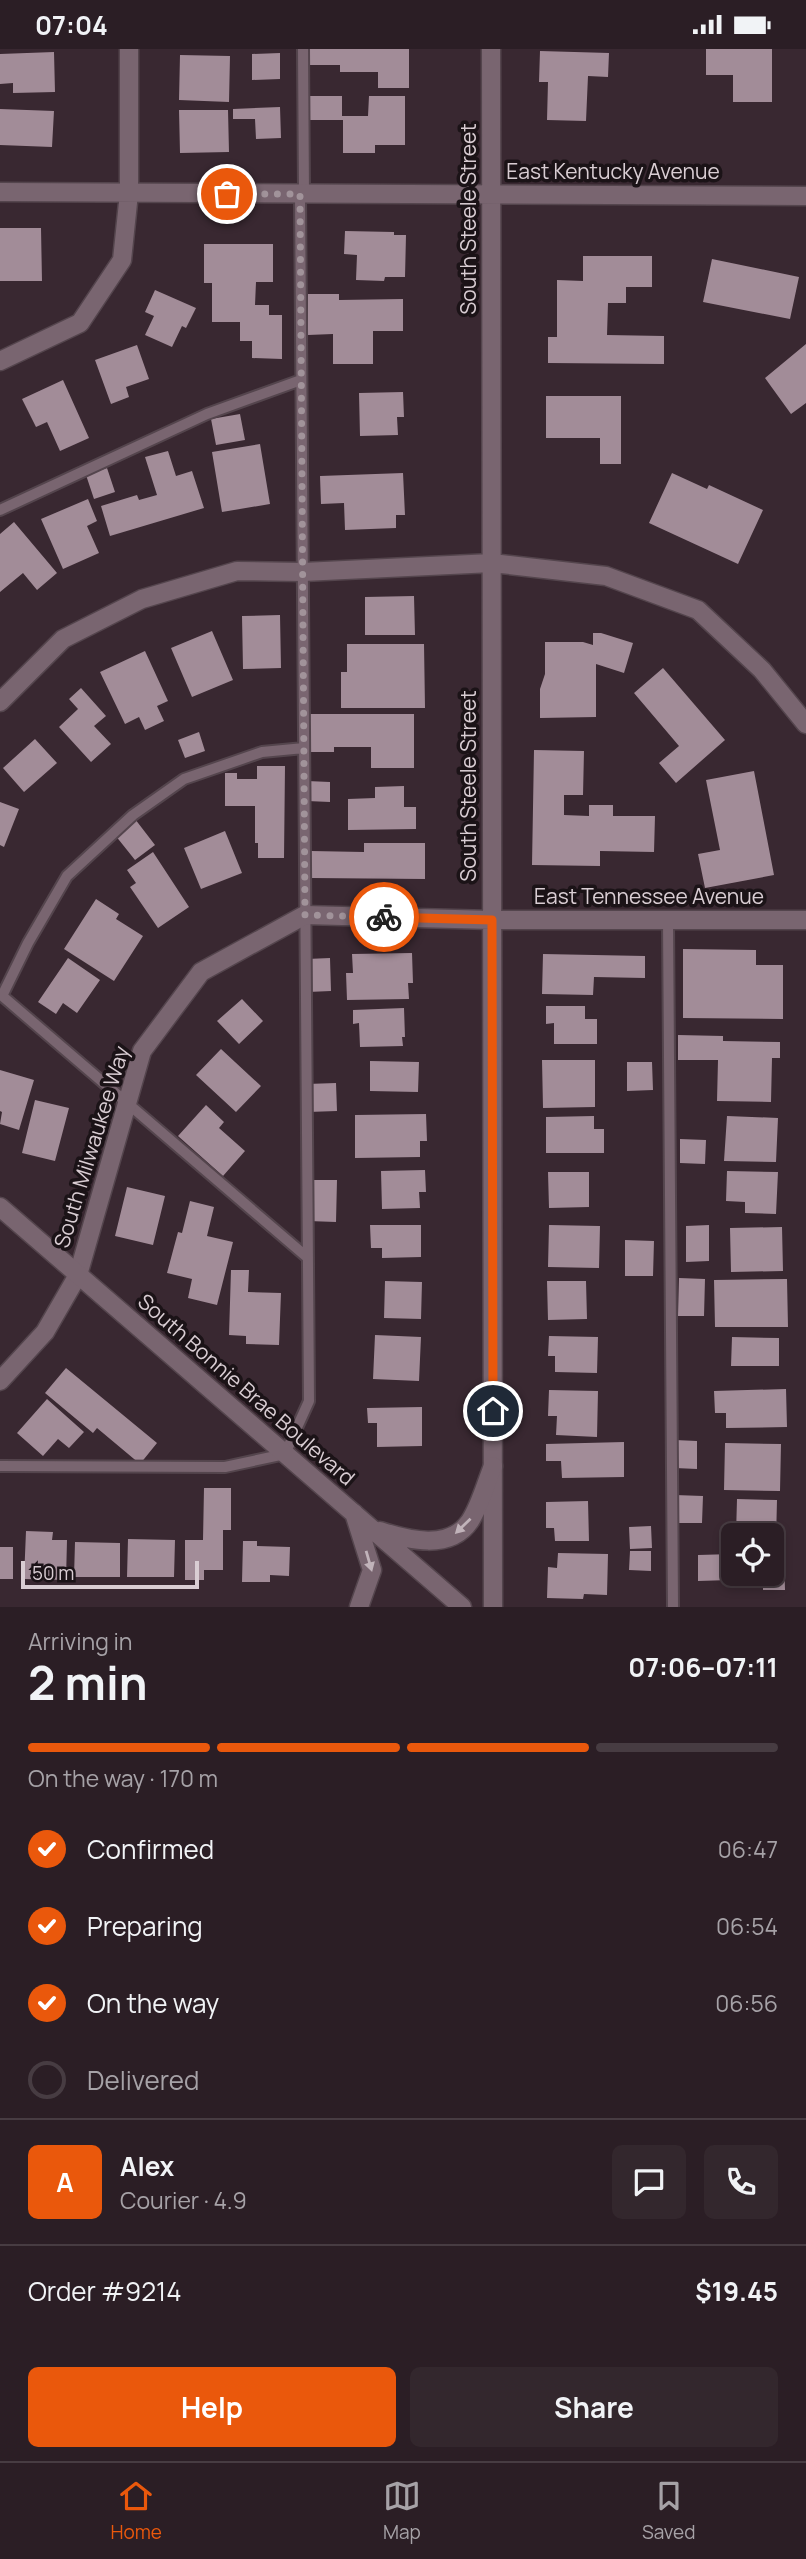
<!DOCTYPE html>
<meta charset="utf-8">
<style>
:root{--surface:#2b1e25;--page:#33272d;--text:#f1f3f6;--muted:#a6a2a7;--line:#473c42;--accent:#ea580c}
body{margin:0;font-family:Manrope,sans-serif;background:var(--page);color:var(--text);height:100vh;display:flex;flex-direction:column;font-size:26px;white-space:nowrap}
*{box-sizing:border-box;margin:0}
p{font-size:23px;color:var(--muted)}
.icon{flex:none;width:38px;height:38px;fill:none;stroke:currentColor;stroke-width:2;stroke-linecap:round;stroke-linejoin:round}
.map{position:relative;height:1558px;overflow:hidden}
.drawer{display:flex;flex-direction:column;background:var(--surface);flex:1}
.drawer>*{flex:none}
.buttons{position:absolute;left:721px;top:1474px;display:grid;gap:14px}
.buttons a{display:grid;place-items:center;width:63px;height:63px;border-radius:10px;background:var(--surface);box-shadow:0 4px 10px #0003,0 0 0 2px var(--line);font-size:35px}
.scale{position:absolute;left:21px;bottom:18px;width:178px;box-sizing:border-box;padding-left:7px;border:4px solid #d9cdd3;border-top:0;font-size:19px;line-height:24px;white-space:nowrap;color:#d9cdd3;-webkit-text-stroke:5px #1b1317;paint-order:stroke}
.pin{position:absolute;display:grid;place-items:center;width:60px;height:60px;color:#fff;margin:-30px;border:4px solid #fff;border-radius:50%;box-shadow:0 2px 7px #0007}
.courier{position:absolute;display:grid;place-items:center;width:70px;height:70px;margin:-35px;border:5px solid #ea580c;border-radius:50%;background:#fff;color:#222;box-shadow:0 2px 9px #0007}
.overview em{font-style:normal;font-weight:700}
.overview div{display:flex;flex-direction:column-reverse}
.overview{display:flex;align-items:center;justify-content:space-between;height:119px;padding:0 28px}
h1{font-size:46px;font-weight:700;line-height:52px}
.bar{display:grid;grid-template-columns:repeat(4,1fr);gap:10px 7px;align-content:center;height:84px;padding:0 28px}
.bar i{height:9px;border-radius:5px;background:var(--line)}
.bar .selected{background:var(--accent)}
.bar p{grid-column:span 4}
.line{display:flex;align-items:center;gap:18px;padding:0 28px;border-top:2px solid var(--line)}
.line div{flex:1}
.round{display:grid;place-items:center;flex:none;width:74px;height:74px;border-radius:10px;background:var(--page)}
ol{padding:0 28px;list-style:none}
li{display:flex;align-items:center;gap:21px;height:77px}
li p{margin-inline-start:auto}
li .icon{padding:7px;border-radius:50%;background:var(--accent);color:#fff;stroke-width:4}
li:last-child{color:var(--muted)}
li i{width:38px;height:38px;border:4px solid var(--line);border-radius:50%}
.action{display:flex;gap:14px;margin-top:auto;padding:14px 28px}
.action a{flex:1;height:80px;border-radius:10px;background:var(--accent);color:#fff;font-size:28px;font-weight:700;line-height:80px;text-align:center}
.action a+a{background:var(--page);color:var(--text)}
.status{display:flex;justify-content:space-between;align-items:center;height:49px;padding:0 35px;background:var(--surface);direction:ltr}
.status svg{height:19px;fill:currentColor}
.menu{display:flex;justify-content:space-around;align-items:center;height:98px;border-top:2px solid var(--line);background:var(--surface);font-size:19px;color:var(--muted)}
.menu a{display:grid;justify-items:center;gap:4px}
.menu .selected{color:var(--accent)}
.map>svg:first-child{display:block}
.building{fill:#a28c98}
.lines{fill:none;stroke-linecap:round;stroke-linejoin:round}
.service-casing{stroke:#54454d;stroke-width:14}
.minor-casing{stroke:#54454d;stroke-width:21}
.tertiary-casing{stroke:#54454d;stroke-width:21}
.service{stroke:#796570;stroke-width:10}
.minor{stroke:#796570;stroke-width:18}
.tertiary{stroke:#796570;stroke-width:18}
.oneway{fill:#c1b3ba}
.done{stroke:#a1939a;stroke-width:7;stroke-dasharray:0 12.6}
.route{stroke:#ea580c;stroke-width:9}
.labels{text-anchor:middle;stroke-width:7;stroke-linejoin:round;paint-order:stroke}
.street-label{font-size:21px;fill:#d9cdd3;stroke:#1b1317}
</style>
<div class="status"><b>07:04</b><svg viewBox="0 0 49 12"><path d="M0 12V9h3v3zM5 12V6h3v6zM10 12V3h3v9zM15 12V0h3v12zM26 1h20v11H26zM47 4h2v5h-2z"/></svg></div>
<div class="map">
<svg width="806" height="1558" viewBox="0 0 806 1558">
<rect width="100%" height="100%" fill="#392831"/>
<path class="building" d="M304,0H409V39H378V23H340V16H304Z
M706,0H772V53H733V26H706Z
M540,2L609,4L608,28L588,27L586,72L547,71L548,33H539Z
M54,3L55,43L13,44V34L0,35V5Z
M280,4V30L252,31V5Z
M180,6L230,7L229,53L179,51Z
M306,47H342V67H368L369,47H405V96H375V104H343V71H306Z
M280,58L281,89L256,90L255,70H233V60Z
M0,60L54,62L52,98L0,96Z
M179,61H228L229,103L180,104Z
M0,179H41L42,232H0Z
M345,182L394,183V186H406L405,228H385L384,232L356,231L357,206L344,205Z
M204,195H273V233H256L255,256H269V266H282V310L252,309V292H240V273H212V234H204Z
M583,207H652V238H626V254H608L607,286L664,287V315L548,314V288H557V231L583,232Z
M712,210L799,228L790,270L703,253Z
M155,241L196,259L186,279L182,277L172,298L145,286L154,267L145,263Z
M308,245H339V251L403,250V282H373V315H333V285L308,286Z
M806,295V354L791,365L765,329Z
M137,296L149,330L126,338L129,348L111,355L95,311Z
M63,331L89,389L60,402L47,373L36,378L22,350Z
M403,343L404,368H397L398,386L360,387L359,344Z
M546,347H621V415H600V389H546Z
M240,365L245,391L216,396L211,370Z
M260,395L270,455L222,463L212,403Z
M168,402L176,427L192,422L204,459L110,487L101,457L137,446L139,451L157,446L145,408Z
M107,419L115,443L94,450L86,426Z
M403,424L405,466H396V479L345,481L344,454L321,455L320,427Z
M672,424L707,440L709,436L763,461L738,515L649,474Z
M88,450L97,472L87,477L99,504L63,520L41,470Z
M14,473L57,524L37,541L23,524L0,543V485Z
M414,547L415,586H365V548Z
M280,566L281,619L243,620L242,567Z
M212,582L233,631L192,648L171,599Z
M593,584H601L633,594L624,624L596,615V668L540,669V640L545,625V593H583L593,596Z
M347,595H424L425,659H341V623H347Z
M145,602L168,652L157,657L164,672L145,681L139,668L125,675L100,623Z
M663,619L725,691L676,734L659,714L679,697L634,644Z
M81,639L106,667L94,677L111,695L91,713L59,678L78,660L69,650Z
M307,665H414V719H371V698H334V703H307Z
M199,683L205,702L185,709L178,691Z
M35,690L57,714L24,743L3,719Z
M534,701L584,702L583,746H564V766L589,767V756H613V767H655L654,803L600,802V817L532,816Z
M257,717H285L284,809H258V794H255V757H225V724H237V730H257Z
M754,722L774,826L705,839L698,805L720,801L706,731Z
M307,732L330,733V753L307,752Z
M404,737V758H416V780L348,781V750L375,749V738Z
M0,753L19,760L4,798L0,796Z
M135,770L155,796L135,811L115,786Z
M225,782L242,824L201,840L184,799Z
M364,794H425V830L311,829V802L364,803Z
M153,803L189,858L158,879L130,838L136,834L127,821Z
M96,850L119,865L116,870L143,887L114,932L64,900Z
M683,900L756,901V916H783V970L683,969Z
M412,904L413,934H408L409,950L347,951L346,924H353L352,905Z
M543,905L645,907V929L594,928L593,946L542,945Z
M68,909L100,931L77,964L63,954L56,965L38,953Z
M330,909L331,942L308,943L307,910Z
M242,950L263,972L239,995L217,972Z
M546,957H585V970H597V995H554V974L546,975Z
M404,959L405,988H402L403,997L360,998L359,974L353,975V961Z
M678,986L723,987V992L780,993V1009H772L771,1053L717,1052L718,1011H678Z
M221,1000L261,1037L236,1063L196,1026Z
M542,1011H595V1058L543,1059Z
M370,1012L419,1013L418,1043L370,1042Z
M627,1013H652L653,1041L627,1042Z
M0,1021L34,1031L19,1081L0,1075L2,1063L0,1062Z
M336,1034L337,1062L308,1063L307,1035Z
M35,1051L69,1059L55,1112L22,1104Z
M206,1056L224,1073L219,1079L245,1102L223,1127L178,1087Z
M426,1065L427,1092H420V1108L355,1109V1066Z
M594,1067V1080H604V1104H546V1068Z
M727,1067L778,1069L776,1113L724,1112Z
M680,1090L706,1091L705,1115L680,1114Z
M425,1121L426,1143H419L420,1159L382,1160L381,1122Z
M727,1122L778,1123L776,1165L745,1164V1153L726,1152Z
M548,1123H589V1158L549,1159Z
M309,1131H337L336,1173L308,1172Z
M127,1138L165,1147L153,1196L115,1187Z
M190,1152L214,1158L207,1187L233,1193L217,1256L188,1249L192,1230L167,1224L178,1183L182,1184Z
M370,1176H421V1208L382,1209V1199H371Z
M549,1176L600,1177L599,1219L548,1218Z
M709,1176V1212L686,1213V1177Z
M782,1178L783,1222L731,1223L730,1179Z
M625,1191L654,1192L653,1227H625Z
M231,1221H249L248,1243L281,1244L279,1296L246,1295V1287L229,1286Z
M679,1229L705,1230L704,1267H678Z
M787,1230L788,1278H715L714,1231Z
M385,1232L422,1233L421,1270L384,1269Z
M547,1232H586L587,1270L548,1271Z
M375,1286L421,1288L419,1332L373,1330Z
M549,1287L598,1288L597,1324L555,1323V1307H548Z
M732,1288L779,1289V1317H731Z
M66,1319L157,1394L140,1415L97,1379L93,1384L45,1344Z
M786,1340L787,1378L726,1379V1364H715L714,1342Z
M549,1341L598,1342L597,1388L556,1386L557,1367H548Z
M47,1350L84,1383L69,1399L58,1390L43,1407L17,1384Z
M422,1358V1397L377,1398V1374H368L367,1359Z
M675,1391L697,1392V1420L675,1419Z
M624,1393V1428L562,1429L561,1412H546V1395Z
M725,1394L781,1395L780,1442L724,1441Z
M204,1439H231V1481H223V1521H204V1531H185V1491H203Z
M675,1446L703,1447L702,1474H675Z
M737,1450L777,1451L776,1492H772V1486H736Z
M588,1452L589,1492H555L554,1479H546V1453Z
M651,1477L652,1499L630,1500L629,1478Z
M26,1482L53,1483L52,1491H67L66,1531L24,1530Z
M128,1490L175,1491L174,1528H127Z
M243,1492H257V1497L290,1498L289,1527L270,1526V1533H242Z
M75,1493L120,1494V1528H74Z
M0,1498H13V1530H0Z
M630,1502H651V1522L629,1521Z
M558,1504L608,1505L607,1546L584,1545L583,1550L547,1549L548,1518L557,1519Z
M784,1504L785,1541H763V1530L698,1532V1506L733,1505V1524H772V1505Z"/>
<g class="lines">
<defs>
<path id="service" d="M303,0L304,145
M0,461L207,365L301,331
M668,871L673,1558
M0,945L308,1209
M2,947L28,894L67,827L133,766L184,730L262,703L304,699
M0,1417L225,1418L285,1405L309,1352L300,145"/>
<path id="minor" d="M491,0L493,1558
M0,143L806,147
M0,312L80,274L122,211L129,144V0
M0,653L63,590L142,550L237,522L303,523L492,514L606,527L698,561L762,621L806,675
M0,1332L45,1283L78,1226L142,1002L201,923L305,866L492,871H806"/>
<path id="tertiary" d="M0,1158L462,1558
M354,1464L372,1521L359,1558
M380,1482C408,1491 450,1502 470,1472C480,1457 486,1434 493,1417"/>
</defs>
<use href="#service" class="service-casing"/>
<use href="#minor" class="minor-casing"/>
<use href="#tertiary" class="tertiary-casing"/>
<use href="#service" class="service"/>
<use href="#minor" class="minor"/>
<use href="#tertiary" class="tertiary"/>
</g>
<defs><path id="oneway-solid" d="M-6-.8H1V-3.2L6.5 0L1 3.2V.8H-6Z" transform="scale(1.75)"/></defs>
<g class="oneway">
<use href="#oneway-solid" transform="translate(463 1477) rotate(136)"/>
<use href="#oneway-solid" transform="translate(369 1512) rotate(74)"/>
</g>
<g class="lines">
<path class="done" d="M227,145H300L305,866L384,868"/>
<path class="route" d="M384,868L492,871L493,1362"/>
</g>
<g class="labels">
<g class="street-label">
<text x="613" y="130">East Kentucky Avenue</text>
<text transform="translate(469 170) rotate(-90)" y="7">South Steele Street</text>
<text transform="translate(469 737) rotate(-90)" y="7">South Steele Street</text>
<text x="649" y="855">East Tennessee Avenue</text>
<text transform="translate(92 1098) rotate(-73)" y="7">South Milwaukee Way</text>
<text transform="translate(246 1341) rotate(41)" y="7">South Bonnie Brae Boulevard</text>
</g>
</g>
</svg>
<div class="buttons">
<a><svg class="icon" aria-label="locate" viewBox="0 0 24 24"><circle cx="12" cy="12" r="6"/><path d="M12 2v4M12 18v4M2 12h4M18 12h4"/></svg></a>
</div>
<div class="scale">50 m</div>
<div class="pin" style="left:227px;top:145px;background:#ea580c"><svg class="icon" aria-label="bag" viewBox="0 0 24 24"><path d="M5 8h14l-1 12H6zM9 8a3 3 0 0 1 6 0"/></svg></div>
<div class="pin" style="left:493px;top:1362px;background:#1f2937"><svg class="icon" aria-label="home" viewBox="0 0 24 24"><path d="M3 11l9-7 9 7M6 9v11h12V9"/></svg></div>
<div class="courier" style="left:384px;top:868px"><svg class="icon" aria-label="bike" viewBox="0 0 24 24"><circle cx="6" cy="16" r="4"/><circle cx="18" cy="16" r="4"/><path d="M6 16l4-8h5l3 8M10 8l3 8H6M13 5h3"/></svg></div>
</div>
<section class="drawer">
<div class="overview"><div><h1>2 min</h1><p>Arriving in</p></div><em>07:06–07:11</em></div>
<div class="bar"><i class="selected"></i><i class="selected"></i><i class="selected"></i><i></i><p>On the way · 170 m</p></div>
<ol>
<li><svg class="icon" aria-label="check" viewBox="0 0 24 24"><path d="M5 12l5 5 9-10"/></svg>Confirmed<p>06:47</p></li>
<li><svg class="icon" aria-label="check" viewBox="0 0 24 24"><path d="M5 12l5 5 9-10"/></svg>Preparing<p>06:54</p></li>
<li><svg class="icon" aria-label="check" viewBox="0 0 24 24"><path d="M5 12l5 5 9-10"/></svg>On the way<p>06:56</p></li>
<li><i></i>Delivered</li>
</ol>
<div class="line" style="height:126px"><b class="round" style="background:var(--accent);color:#fff">A</b><div><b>Alex</b><p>Courier · 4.9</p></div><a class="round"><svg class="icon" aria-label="chat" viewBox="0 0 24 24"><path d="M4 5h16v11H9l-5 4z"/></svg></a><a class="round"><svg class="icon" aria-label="phone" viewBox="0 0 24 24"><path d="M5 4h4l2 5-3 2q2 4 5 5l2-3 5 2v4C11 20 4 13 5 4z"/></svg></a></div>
<div class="line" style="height:91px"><div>Order #9214</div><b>$19.45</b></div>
<div class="action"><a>Help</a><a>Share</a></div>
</section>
<nav class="menu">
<a class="selected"><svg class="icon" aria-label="home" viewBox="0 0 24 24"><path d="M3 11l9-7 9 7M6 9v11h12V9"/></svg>Home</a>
<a><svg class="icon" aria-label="map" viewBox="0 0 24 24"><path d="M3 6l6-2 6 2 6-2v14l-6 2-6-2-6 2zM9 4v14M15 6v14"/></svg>Map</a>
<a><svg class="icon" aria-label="saved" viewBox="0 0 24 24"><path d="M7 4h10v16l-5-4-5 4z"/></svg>Saved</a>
</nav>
